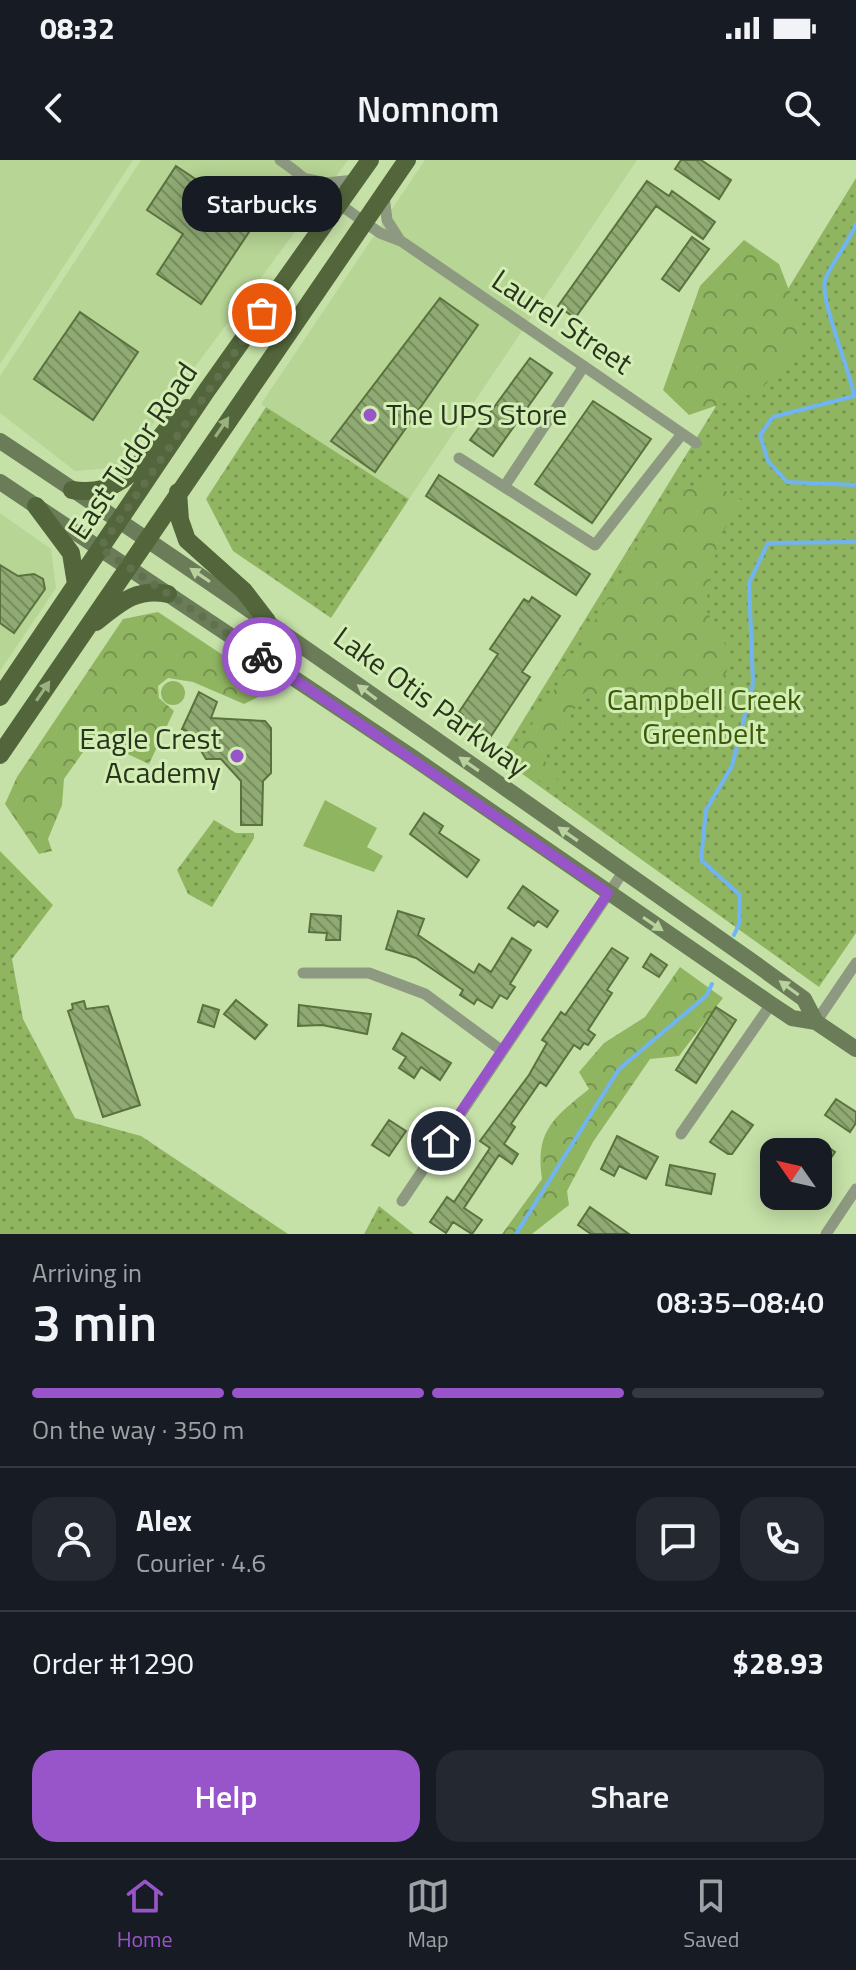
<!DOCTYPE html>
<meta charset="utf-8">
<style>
:root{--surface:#171b24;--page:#242831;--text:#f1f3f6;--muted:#9ea1a6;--line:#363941;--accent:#9855ca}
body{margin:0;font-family:"Titillium Web",sans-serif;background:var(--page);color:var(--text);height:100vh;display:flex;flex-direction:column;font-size:30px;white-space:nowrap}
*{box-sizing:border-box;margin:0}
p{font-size:26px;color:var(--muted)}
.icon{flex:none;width:44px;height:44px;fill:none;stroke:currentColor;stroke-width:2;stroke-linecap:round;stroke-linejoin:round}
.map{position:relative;height:1074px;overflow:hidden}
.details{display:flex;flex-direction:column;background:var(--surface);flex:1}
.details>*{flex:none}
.needle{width:52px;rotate:304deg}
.fabs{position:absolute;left:760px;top:978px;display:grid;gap:16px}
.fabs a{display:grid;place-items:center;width:72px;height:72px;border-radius:16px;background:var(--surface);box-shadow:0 4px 20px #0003;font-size:40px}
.pin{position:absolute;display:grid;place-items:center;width:68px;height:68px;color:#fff;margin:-34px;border:4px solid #fff;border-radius:50%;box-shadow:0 2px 8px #0007}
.courier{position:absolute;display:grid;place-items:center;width:80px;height:80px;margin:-40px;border:6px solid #9855ca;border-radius:50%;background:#fff;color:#222;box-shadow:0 2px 10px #0007}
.bubble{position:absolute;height:56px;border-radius:24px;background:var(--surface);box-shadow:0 4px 20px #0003;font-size:26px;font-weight:600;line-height:56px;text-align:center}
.head em{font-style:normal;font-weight:600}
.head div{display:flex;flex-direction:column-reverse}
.head{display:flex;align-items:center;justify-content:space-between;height:136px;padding:0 32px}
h1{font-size:52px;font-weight:600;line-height:60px}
.bar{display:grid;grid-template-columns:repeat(4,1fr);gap:12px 8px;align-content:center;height:96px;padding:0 32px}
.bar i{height:10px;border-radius:6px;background:var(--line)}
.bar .selected{background:var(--accent)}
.bar p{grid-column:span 4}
.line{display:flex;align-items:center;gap:20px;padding:0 32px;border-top:2px solid var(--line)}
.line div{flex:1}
.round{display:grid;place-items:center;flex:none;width:84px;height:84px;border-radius:24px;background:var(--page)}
.primary-button{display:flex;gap:16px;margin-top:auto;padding:16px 32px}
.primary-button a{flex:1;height:92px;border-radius:24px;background:var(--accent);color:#fff;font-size:32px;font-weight:600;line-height:92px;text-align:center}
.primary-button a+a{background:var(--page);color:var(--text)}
.status{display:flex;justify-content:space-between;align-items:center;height:56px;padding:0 40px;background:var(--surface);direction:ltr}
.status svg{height:22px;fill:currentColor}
header{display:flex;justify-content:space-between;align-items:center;height:104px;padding:0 32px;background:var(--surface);font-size:36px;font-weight:600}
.dock{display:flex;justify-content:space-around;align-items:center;height:112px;border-top:2px solid var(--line);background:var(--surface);font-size:22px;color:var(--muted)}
.dock a{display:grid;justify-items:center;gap:4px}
.dock .selected{color:var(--accent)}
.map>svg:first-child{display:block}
.built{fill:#b7d595}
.grass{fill:url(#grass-dots)}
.forest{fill:url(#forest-crowns)}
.garden{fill:#90b561}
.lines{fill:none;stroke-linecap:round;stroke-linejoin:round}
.stream{stroke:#70b4f4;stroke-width:4}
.building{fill:url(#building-back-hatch);stroke:#5b723e;stroke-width:2}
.minor{stroke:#8e9982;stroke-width:11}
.secondary{stroke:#6b7c59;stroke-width:16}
.primary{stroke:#53663b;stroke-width:18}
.oneway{fill:#99b17e}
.oneway2{fill:#b9d29d}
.done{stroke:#60714e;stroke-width:8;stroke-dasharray:0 14.4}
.route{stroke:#9855ca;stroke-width:10}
.poi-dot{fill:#9855ca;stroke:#d3eeb4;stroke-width:3}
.labels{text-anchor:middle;stroke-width:6;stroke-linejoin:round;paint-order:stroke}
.street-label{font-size:30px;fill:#29341d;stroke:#d3eeb4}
.poi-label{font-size:30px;fill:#29341d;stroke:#d3eeb4;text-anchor:start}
.park-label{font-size:30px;fill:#3b5708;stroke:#d3eeb4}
</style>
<div class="status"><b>08:32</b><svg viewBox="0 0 49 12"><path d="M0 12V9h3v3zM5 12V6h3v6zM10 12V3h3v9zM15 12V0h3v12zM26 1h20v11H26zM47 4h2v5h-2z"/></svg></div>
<header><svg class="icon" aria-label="back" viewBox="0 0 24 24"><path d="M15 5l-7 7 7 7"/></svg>Nomnom<svg class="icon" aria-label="search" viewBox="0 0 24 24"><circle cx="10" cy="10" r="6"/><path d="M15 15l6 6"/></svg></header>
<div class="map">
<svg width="856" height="1074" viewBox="0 0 856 1074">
<defs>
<pattern id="grass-dots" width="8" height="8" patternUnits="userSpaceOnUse" patternTransform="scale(2)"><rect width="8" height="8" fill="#90b561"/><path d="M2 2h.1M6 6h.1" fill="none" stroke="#76944f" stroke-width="1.8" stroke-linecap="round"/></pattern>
<pattern id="forest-crowns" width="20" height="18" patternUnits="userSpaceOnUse" patternTransform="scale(2)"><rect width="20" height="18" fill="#90b561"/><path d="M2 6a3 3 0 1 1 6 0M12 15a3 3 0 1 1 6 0" fill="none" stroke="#76944f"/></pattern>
<pattern id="building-back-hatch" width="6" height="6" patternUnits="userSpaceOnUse" patternTransform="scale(2)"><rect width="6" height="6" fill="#90aa73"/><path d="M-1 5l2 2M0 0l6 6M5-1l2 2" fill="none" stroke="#768b5e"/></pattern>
</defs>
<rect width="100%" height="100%" fill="#c6e1a8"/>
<path class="built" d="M0,0H133L0,204Z
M141,0H348L121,307L75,311L0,253V216Z
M425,0H637L409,339L261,244Z
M0,353L51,389L56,428L0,511Z"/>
<path class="grass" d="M856,18V773L819,827L500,598Z
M266,247L409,339L331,458L233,391L206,339Z
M214,660L236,673H254V678L212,747L188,734L177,710Z
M0,691L53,745L12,799L23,859L75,958L141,976L288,1074H0Z
M379,1046L414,1074H364Z"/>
<path class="forest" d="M744,80L779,104L808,180L759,231L689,255L663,230L700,126Z
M706,320L745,342L719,376L705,448L733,499L705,553C657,564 628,555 585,532L544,600L563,628L559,635L510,599L568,508L662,341Z
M158,452L274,529L244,544L193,522L168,518L158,526L159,538L174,551L149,604L93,578L64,619L62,645L48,679L52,691L39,694L5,644L17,617L123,459Z
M680,807L723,838L679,896L650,899L593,982L567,1031L569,1045L532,1074H502L542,1019C535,971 553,958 589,929L579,912L604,883L645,857Z"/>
<path class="garden" d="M161 533a12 12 0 1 1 24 0a12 12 0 1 1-24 0Z
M325,640L377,668L367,687L383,696L374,712L303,686Z"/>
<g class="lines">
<path class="stream" d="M856,64C849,82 829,107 825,120C820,141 849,207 854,236L773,257L760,275L768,301L787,322L856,325
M734,775L739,764L740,735L701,700L706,650L732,606L753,523L749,423L768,383L856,382
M516,1074L619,909L706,836L712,824"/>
</g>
<path class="building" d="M681,0H701L731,20L719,39L675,9Z
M176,6L257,60L201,144L157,114L183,74L147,50Z
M647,21L669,36L672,31L715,62L703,79L656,46L575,158L558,146Z
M692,77L709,89L679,131L662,119Z
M440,138L478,165L375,312L331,281Z
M80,152L138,192L93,260L34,219Z
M530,198L552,213L493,296L470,280Z
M593,241L651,279L592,363L535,324Z
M439,315L590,414L576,435L426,336Z
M0,405L18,416L34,414L43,419L45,429L14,473L0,463Z
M532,437L560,456L522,512L530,517L489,579L460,560L463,555L459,552L498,494L490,489L524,439L529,442Z
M199,532L217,542L211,558L265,561L271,568V613L263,621L262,665H241V621L221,599H206L200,589L204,580L182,569Z
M424,653L443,666L439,673L479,700L467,717L410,674Z
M523,726L558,751L547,767L538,761L534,766L508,748Z
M398,751L424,759L418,775L474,813L479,804L491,812L512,778L531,790L510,824L515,827L507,839L500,835L492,848L477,839L474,844L460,835L463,830L416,798L386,789Z
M311,754L341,756L340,780H326L327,773L309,772Z
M612,788L628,798L607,830L612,833L588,870L595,875L588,885L584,883L580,889L574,885L546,926L540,922L511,964L515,967L504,984L518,994L512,1004L499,995L464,1048L482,1060L472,1074L453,1062L446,1073L430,1062L447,1037L454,1042L490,988L480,981L529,915L547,883L542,880L561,852L565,855Z
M651,794L667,805L659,817L643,807Z
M236,840L267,865L255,879L224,854Z
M84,841L86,849L108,846L140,945L103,957L68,851L73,849L72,844Z
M203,845L219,850L214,867L198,862Z
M299,845L371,854L367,874L322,865L298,866Z
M716,847L736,860L696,923L676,910Z
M402,873L451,903L440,920L421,907L414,918L399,908L406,897L393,889Z
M836,939L856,952V963L850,972L825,955Z
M732,951L753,965L732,994H728L710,982Z
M389,960L406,971L389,996L372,985Z
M617,976L658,997L646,1019L619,1006L614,1016L601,1009Z
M818,980L835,992L818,1017Z
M670,1005L715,1014L711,1034L666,1025Z
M590,1047L629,1074H591L578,1065Z"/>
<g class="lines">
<path class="minor" d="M280,0C305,17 323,31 324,64
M307,19L326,23L355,20
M384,36L387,60L399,79
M339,44L380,73L401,81L696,283
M459,298L595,385L682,274
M504,327L584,206
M303,813H369L425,834L501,890
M816,862L856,803
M681,974L771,844
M402,1041L623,712
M826,1074L856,1029"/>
<path class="secondary" d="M0,281C255,450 503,627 753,802L804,839L816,862
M0,322L412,597L771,844L792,858L816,862L856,889"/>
<path class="primary" d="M72,330C136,339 144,285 187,248
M178,332L180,360L187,380L244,431L267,461
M36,346L71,393L76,424
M96,462C120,443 137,427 168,434
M0,537L207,230L370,0
M0,595L407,0"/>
</g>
<defs><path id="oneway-solid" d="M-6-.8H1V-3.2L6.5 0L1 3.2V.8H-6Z" transform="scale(2)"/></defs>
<g class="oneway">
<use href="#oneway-solid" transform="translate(222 267) rotate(-56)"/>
<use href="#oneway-solid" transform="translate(43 531) rotate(-56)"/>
</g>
<g class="oneway2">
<use href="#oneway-solid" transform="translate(200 415) rotate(-146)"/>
<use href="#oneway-solid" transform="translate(367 532) rotate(-143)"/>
<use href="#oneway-solid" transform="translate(469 604) rotate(-145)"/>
<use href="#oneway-solid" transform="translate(568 674) rotate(-145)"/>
<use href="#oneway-solid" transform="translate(653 764) rotate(34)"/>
<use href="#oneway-solid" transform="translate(789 828) rotate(-144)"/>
</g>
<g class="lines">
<path class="done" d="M262,497L100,388L262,153"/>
<path class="route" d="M262,497L608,733L441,981"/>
</g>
<g class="poi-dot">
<circle cx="370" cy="255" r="8"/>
<circle cx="237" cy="596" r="8"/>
</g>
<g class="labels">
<g class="street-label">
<text transform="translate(562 162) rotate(34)" y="10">Laurel Street</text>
<text transform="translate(133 291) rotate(-56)" y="10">East Tudor Road</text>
<text transform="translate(431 542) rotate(36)" y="10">Lake Otis Parkway</text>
</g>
<g class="poi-label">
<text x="386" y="265">The UPS Store</text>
<text x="221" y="589" text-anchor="end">Eagle Crest<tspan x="221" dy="34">Academy</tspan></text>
</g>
<g class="park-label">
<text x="704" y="550">Campbell Creek<tspan x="704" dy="34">Greenbelt</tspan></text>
</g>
</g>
</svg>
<div class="fabs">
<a><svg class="needle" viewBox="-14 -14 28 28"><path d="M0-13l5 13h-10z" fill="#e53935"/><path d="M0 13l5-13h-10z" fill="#9ea1a6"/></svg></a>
</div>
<div class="pin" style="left:262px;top:153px;background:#ea580c"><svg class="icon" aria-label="bag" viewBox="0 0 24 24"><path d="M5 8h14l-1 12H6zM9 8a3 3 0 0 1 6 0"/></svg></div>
<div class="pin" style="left:441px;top:981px;background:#1f2937"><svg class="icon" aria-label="home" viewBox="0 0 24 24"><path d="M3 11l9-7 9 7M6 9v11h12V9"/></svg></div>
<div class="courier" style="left:262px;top:497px"><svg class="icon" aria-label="bike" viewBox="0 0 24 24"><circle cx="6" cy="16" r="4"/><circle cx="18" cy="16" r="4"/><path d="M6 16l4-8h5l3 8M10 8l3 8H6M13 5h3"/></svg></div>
<div class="bubble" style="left:182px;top:16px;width:160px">Starbucks</div>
</div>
<section class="details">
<div class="head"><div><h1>3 min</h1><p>Arriving in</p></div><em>08:35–08:40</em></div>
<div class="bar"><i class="selected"></i><i class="selected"></i><i class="selected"></i><i></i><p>On the way · 350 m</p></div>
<div class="line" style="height:144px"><a class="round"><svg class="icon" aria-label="person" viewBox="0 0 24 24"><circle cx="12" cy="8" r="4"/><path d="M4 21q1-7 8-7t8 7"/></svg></a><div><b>Alex</b><p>Courier · 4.6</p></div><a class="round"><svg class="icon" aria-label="chat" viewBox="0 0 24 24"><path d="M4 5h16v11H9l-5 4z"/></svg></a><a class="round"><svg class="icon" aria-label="phone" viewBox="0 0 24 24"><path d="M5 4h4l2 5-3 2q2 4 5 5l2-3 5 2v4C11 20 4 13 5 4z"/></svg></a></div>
<div class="line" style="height:104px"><div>Order #1290</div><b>$28.93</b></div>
<div class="primary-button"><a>Help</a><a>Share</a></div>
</section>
<nav class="dock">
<a class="selected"><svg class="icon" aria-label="home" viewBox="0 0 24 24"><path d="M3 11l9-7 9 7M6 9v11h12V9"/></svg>Home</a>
<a><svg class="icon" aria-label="map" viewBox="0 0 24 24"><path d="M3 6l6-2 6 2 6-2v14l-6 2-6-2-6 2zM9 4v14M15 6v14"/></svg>Map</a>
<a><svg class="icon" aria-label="saved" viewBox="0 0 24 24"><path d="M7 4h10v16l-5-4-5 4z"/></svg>Saved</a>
</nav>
